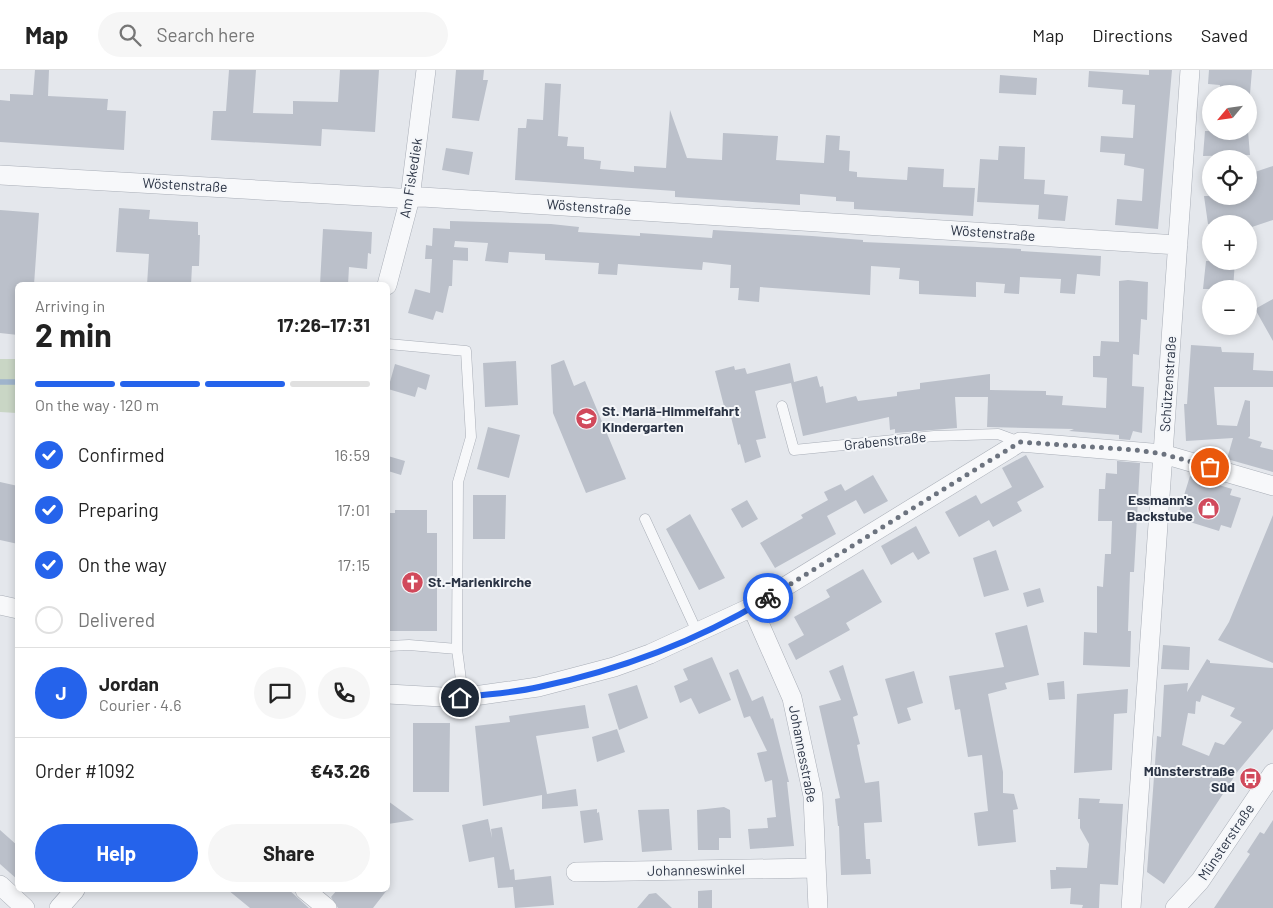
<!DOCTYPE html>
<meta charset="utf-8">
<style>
:root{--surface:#fff;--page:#f6f6f6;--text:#222;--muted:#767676;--line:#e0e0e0;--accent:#2563eb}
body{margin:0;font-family:Barlow,sans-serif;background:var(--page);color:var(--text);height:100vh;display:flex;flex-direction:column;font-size:19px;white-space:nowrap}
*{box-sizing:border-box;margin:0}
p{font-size:16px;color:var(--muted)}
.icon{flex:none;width:28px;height:28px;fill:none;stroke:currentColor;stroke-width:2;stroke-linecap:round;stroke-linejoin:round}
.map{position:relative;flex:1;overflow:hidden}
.panel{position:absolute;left:15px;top:212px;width:375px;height:610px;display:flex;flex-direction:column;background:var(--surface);border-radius:8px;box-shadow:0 2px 8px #0003}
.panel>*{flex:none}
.needle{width:32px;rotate:241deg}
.tools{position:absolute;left:1202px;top:15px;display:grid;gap:10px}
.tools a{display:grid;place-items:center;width:55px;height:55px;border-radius:50%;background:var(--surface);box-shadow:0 2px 8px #0003;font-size:25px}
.pin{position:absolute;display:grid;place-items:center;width:42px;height:42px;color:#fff;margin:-21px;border:2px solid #fff;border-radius:50%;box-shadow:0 1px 5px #0007}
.courier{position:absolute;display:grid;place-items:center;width:50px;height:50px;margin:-25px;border:4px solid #2563eb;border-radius:50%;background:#fff;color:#222;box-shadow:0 1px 6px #0007}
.head em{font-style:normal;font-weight:700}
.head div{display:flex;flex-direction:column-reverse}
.head{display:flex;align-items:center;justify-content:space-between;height:85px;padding:0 20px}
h1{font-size:32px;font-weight:700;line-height:38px}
.bar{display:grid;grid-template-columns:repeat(4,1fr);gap:8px 5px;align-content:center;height:60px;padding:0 20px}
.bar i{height:6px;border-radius:4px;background:var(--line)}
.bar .current{background:var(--accent)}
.bar p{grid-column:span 4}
.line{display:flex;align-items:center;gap:12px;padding:0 20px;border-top:1px solid var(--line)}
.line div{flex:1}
.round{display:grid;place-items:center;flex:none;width:52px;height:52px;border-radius:26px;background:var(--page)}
ol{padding:0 20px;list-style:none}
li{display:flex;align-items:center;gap:15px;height:55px}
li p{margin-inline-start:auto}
li .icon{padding:5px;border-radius:50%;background:var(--accent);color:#fff;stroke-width:4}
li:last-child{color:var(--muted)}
li i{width:28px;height:28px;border:2px solid var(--line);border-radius:50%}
.button{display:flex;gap:10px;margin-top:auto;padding:10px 20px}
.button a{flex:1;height:58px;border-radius:30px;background:var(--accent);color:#fff;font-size:20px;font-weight:700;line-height:58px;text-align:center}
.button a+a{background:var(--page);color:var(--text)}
header{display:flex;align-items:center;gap:30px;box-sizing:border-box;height:70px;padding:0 25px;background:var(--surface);border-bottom:1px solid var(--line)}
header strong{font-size:24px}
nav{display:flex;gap:28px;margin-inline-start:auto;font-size:18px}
.search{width:350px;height:45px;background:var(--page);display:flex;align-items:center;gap:12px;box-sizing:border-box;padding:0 18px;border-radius:28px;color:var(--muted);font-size:19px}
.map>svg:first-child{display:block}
.green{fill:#c9d6c5}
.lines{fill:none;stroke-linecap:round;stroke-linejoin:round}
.stream{stroke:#9fb4cc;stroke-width:5.5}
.building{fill:#bbc0ca;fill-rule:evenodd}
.lane-casing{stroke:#a9aeb7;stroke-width:11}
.street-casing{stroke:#a9aeb7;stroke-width:20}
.lane{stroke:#f7f8fa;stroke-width:10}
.street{stroke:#f7f8fa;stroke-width:19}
.done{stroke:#6c737f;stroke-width:5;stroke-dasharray:0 9}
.route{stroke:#2563eb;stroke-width:6}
.labels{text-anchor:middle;stroke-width:4;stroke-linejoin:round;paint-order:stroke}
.street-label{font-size:14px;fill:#2b3445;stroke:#f4f6f9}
.poi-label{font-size:14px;font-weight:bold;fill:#2b3445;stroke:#f4f6f9;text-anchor:start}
</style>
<header>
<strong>Map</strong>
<div class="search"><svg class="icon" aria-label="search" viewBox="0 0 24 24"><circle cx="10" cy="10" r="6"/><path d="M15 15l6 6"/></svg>Search here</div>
<nav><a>Map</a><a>Directions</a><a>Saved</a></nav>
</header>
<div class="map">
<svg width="1273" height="838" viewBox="0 0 1273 838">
<rect width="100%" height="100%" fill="#e4e7ec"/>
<path class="green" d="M0,289H17V343L0,342Z"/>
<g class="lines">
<path class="stream" d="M0,312H18"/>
</g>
<path class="building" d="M35,0H49L48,26L108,29L107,40L126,41L124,80L0,72V30L10,31V24L33,25Z
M229,0H256L253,43L293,44V31L338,32L340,0H379L375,62L322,59L321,76L211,70L213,41H226Z
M456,0H484L483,10H488L479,51L452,48Z
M1149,0H1172L1158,159L1115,155L1117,129L1142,131L1144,99L1124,95L1125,84L1100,82L1101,66L1133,68L1135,35L1122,34L1123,20L1088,17L1089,1L1149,5Z
M1209,0H1252L1250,24H1219L1220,15L1208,14Z
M1000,5L1037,8L1036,25L999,23Z
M545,13L561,14L558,66L568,67L567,76L584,77V89L601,91L600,99L634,102V96L666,98L670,40L687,88L722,90L723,63L778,66L776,90L824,93L826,65L840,66L839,80L850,81L849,101L857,102V107L907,110L908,97L944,99L943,117L975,118L973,146L854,139V132L836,131V127L800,124V135L675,127V121L515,110L518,58H526L527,49L543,50Z
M1205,61H1248L1250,85L1203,86Z
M999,76L1025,77L1024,109L1045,110L1044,124L1068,126L1065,151L1038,149L1039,135L977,132L980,89L998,90Z
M446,78L473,82L469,105L442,100Z
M1273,96V150L1249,158V154H1208L1204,126H1249V104Z
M119,138L150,140L149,149L198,152V165H200L199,196H192L191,215H147L149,184L116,182Z
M0,140L39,143L34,215H18V265L0,263Z
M450,151L551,154L579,157L578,162L640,166V163L712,168L713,160L812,166L863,170V172L1021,179V181L1101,186L1100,206L1077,204L1075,224L1060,223L1061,209L1020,207L1019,224L1004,223L1005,214L976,212V227L919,224V211L899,209L900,198L871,196L870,225L760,217L759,232L738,230L739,218H730L731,195L703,192L702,200L618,194L617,205L598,204L599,193L545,190V184L509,182L508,193L485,191L488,173L455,171L454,177L468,178V191L453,190L452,216H449L443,243L436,241L433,250L408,243L415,219L430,223L432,189H425L426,175L432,176L433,158L450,159Z
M323,159L372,162L371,184L368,183L367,199L349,197L348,215H320Z
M1206,191H1235L1233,219H1203Z
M1128,210L1148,212L1147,250L1141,249L1139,285L1133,284L1132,316L1144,317L1142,363L1133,361L1130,370L1119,369V365L1069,361L1074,359L987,357L988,327H955L957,358L895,363V359L890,360L889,347L803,366L791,313L755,321L766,368L756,370L761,387L745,393L740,374L738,375L730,343L726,344L715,301L734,296L735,300L745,298L747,304L790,293L794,312L817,306L820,317L823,316L826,333L856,326L858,331L897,326V322L920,319V313L990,304V320L1046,321V325L1063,326L1062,335L1106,338L1107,308L1093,307V286H1100L1101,271L1119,272V211Z
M1273,229V271L1255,239Z
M1191,275L1221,277L1222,282L1254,283L1253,300L1273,301V317H1214L1217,355L1237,356L1245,330L1250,331V366L1248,368L1262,372L1260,377L1273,380V402L1227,389L1233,368L1186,371L1184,334H1187Z
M564,290L574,316L585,311L626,409L586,423L553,343L551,295Z
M516,291L518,335L485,337L483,293Z
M395,294L430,305L426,320L418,317L415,327L388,319Z
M488,357L520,365L509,408L477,399Z
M1026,385L1044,417L1017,432L1022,441L993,457L989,450L959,467L945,442L976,425L981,434L1012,417L1002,398Z
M388,386L405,391L401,405L388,401Z
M1117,391L1140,393L1134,502H1130L1128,561H1131V564L1130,597L1083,595L1084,562L1097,563V516L1103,517L1105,484H1111L1112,451H1098L1099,419H1105L1106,403L1117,404Z
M873,405L888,431L864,444L856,430L827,446L836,464L775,498L760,473L803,448L801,445L828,430L824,422L841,414L845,421Z
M1190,406L1232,419L1230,425L1241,428L1231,458L1221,455L1219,461L1177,448Z
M0,412L18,416V474L0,470Z
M473,425H506L505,469H473Z
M747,430L758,449L742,458L731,439Z
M395,440H427V463H437V561H388V443H395Z
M690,444L725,508L699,520L666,459Z
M1273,445V593L1218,570L1229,552Z
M916,456L930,483L918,490L913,482L891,495L881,476Z
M996,480L1009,520L984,527L973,488Z
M863,499L882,532L846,553L850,560L796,590L788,574L804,565L794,547L830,527L826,520Z
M1040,518L1044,532L1027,537L1023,523Z
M1027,555L1039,605L1005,613L1007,619L988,624L1003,702V723L1014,724L1018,739L1013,740L1016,772L978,776L974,743L988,741L982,685L968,687L960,639L955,640L949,606L1004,597L995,563Z
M1163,575L1190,577L1189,600L1161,599Z
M712,587L731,630L699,644L691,628L680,633L674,616L688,610L683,599Z
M1207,589L1210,591V593L1273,598V659L1238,701L1164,814L1147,802L1157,666L1161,667L1164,615L1188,613L1187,622ZM1202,625L1235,638L1230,646L1242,652L1224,675L1215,672L1209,686L1182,675L1188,643L1195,644L1196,631L1200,632Z
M843,595L858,645L853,647L860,674L857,675L865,713L879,711L882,752L864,753L866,789H870L871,804L841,805L839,756H838L835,729L840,728L819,636L841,630L829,601Z
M738,599L752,631L763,626L771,649L773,648L789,712H787L794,776L750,779L748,759L768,758L767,748L776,747L772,710L765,712L757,683L767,681L750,646L744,648L729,603Z
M914,601L923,633L907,638L911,650L898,654L885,609Z
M1064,611L1065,629L1049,630L1047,613Z
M637,615L648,648L619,660L608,624Z
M1128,619L1127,643L1114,644L1112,700L1074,703L1077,624Z
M585,635L589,658L536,666L547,724L576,719L578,736L542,739V725L483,736L475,656L510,652L509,646Z
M413,653H450L449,722H413Z
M617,659L625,682L597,692L592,667Z
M1079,728L1100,729L1099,733L1123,734L1118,815L1100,814L1099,838H1082L1083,835L1070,834L1071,818L1051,819L1050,800H1056V797L1087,798L1089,774L1080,758V749H1078Z
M388,731L414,750L388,754Z
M724,737L730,740L731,768H719V780H698L697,740Z
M597,739V743L599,742L603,770L584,773L580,741Z
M669,739L672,780L642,782L638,740Z
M488,749L492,768L491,759L502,757L510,800L514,799L515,810L551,806L554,835L515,838L513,817L498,818L494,787L469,792L462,755Z
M1273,750V838H1214L1250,784L1247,782L1260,762L1264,764Z
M0,760L18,776V810L0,794Z
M228,820H289L309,838H250Z
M337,820H387L373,838H338L331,827Z
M712,820V838H698V821Z
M656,823L672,838H637L649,824Z"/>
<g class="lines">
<defs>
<path id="lane" d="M388,274L466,281L471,367L458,412L457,579
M782,336L794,380L934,366L998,364L1020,372
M645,449L698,564
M388,576L409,575L457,579L462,618L460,628"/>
<path id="street" d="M0,105L398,128L422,127L1178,175
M387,215L410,128L426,0
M0,535L18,539
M752,537L792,628L813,726L818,838
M388,624L460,628L538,617L614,597L650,584L752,537L1020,372L1163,384L1273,416
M576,802L816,798
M0,815L25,838
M305,820L327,838
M59,838L75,820
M1131,838L1190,0
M1175,838L1200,811L1273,703"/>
</defs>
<use href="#lane" class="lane-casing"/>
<use href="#street" class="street-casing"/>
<use href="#lane" class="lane"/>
<use href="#street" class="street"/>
</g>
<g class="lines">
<path class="done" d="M768,528L1020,372L1136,380L1163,384L1210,397"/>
<path class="route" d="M460,628C486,624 514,623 539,617C619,600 699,570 768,528"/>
</g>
<defs>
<symbol id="school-disc" viewBox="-11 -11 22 22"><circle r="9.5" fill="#d1495b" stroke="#f4f6f9"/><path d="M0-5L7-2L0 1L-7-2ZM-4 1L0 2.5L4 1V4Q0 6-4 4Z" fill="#fff"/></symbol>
<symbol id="shop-disc" viewBox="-11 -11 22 22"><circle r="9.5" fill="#d1495b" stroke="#f4f6f9"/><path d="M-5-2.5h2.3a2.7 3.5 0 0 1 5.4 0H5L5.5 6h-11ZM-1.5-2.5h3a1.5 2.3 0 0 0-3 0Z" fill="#fff"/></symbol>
<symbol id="church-disc" viewBox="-11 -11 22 22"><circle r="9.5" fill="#d1495b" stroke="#f4f6f9"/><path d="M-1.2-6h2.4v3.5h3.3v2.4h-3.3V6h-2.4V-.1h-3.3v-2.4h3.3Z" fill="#fff"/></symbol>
<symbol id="bus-disc" viewBox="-11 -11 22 22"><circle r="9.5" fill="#d1495b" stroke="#f4f6f9"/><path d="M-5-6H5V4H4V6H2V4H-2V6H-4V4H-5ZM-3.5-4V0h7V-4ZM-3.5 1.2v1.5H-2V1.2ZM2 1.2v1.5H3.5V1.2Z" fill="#fff"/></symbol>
</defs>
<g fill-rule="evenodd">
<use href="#school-disc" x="574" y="336" width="25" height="25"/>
<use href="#shop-disc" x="1196" y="426" width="25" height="25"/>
<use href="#church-disc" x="400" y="500" width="25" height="25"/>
<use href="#bus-disc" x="1238" y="696" width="25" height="25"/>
</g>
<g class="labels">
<g class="street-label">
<text transform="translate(411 108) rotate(-81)" y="5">Am Fiskediek</text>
<text transform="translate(185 115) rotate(3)" y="5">Wöstenstraße</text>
<text transform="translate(589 137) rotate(4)" y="5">Wöstenstraße</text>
<text transform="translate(993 163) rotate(4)" y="5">Wöstenstraße</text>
<text transform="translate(1168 314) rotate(-86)" y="5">Schützenstraße</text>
<text transform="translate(885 371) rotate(-6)" y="5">Grabenstraße</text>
<text transform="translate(803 684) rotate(79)" y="5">Johannesstraße</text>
<text transform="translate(1226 772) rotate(-56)" y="5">Münsterstraße</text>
<text transform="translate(696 800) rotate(-1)" y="5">Johanneswinkel</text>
</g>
<g class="poi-label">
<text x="602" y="346">St. Mariä-Himmelfahrt<tspan x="602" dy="16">Kindergarten</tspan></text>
<text x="1193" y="435" text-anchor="end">Essmann's<tspan x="1193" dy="16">Backstube</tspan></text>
<text x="428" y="517">St.-Marienkirche</text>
<text x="1235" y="706" text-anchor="end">Münsterstraße<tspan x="1235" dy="16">Süd</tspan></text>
</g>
</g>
</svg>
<div class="tools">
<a><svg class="needle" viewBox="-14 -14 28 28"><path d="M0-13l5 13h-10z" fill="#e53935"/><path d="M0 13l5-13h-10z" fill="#767676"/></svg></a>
<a><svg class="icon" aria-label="locate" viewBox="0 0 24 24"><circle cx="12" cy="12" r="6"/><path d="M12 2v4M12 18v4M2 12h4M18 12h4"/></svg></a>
<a>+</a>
<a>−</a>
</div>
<div class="pin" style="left:1210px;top:397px;background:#ea580c"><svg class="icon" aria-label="bag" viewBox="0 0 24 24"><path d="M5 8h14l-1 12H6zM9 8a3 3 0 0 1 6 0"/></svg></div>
<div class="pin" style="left:460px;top:628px;background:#1f2937"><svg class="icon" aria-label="home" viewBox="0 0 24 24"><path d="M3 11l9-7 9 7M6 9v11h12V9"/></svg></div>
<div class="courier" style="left:768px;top:528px"><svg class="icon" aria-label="bike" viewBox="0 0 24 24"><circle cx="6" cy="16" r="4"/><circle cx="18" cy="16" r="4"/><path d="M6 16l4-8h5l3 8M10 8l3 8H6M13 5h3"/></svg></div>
<section class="panel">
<div class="head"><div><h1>2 min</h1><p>Arriving in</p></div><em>17:26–17:31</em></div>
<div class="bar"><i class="current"></i><i class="current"></i><i class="current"></i><i></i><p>On the way · 120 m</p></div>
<ol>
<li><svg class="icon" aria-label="check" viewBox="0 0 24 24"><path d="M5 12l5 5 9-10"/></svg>Confirmed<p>16:59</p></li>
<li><svg class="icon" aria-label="check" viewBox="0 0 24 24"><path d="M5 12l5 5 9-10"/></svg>Preparing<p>17:01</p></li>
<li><svg class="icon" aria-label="check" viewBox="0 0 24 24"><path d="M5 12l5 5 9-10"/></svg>On the way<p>17:15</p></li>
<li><i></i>Delivered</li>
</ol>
<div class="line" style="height:90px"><b class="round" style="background:var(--accent);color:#fff">J</b><div><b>Jordan</b><p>Courier · 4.6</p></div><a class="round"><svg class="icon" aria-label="chat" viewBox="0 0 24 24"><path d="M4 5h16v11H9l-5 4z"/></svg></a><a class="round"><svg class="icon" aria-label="phone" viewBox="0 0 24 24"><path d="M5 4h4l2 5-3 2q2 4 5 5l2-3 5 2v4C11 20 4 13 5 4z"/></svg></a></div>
<div class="line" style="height:65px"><div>Order #1092</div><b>€43.26</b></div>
<div class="button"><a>Help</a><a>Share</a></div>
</section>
</div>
